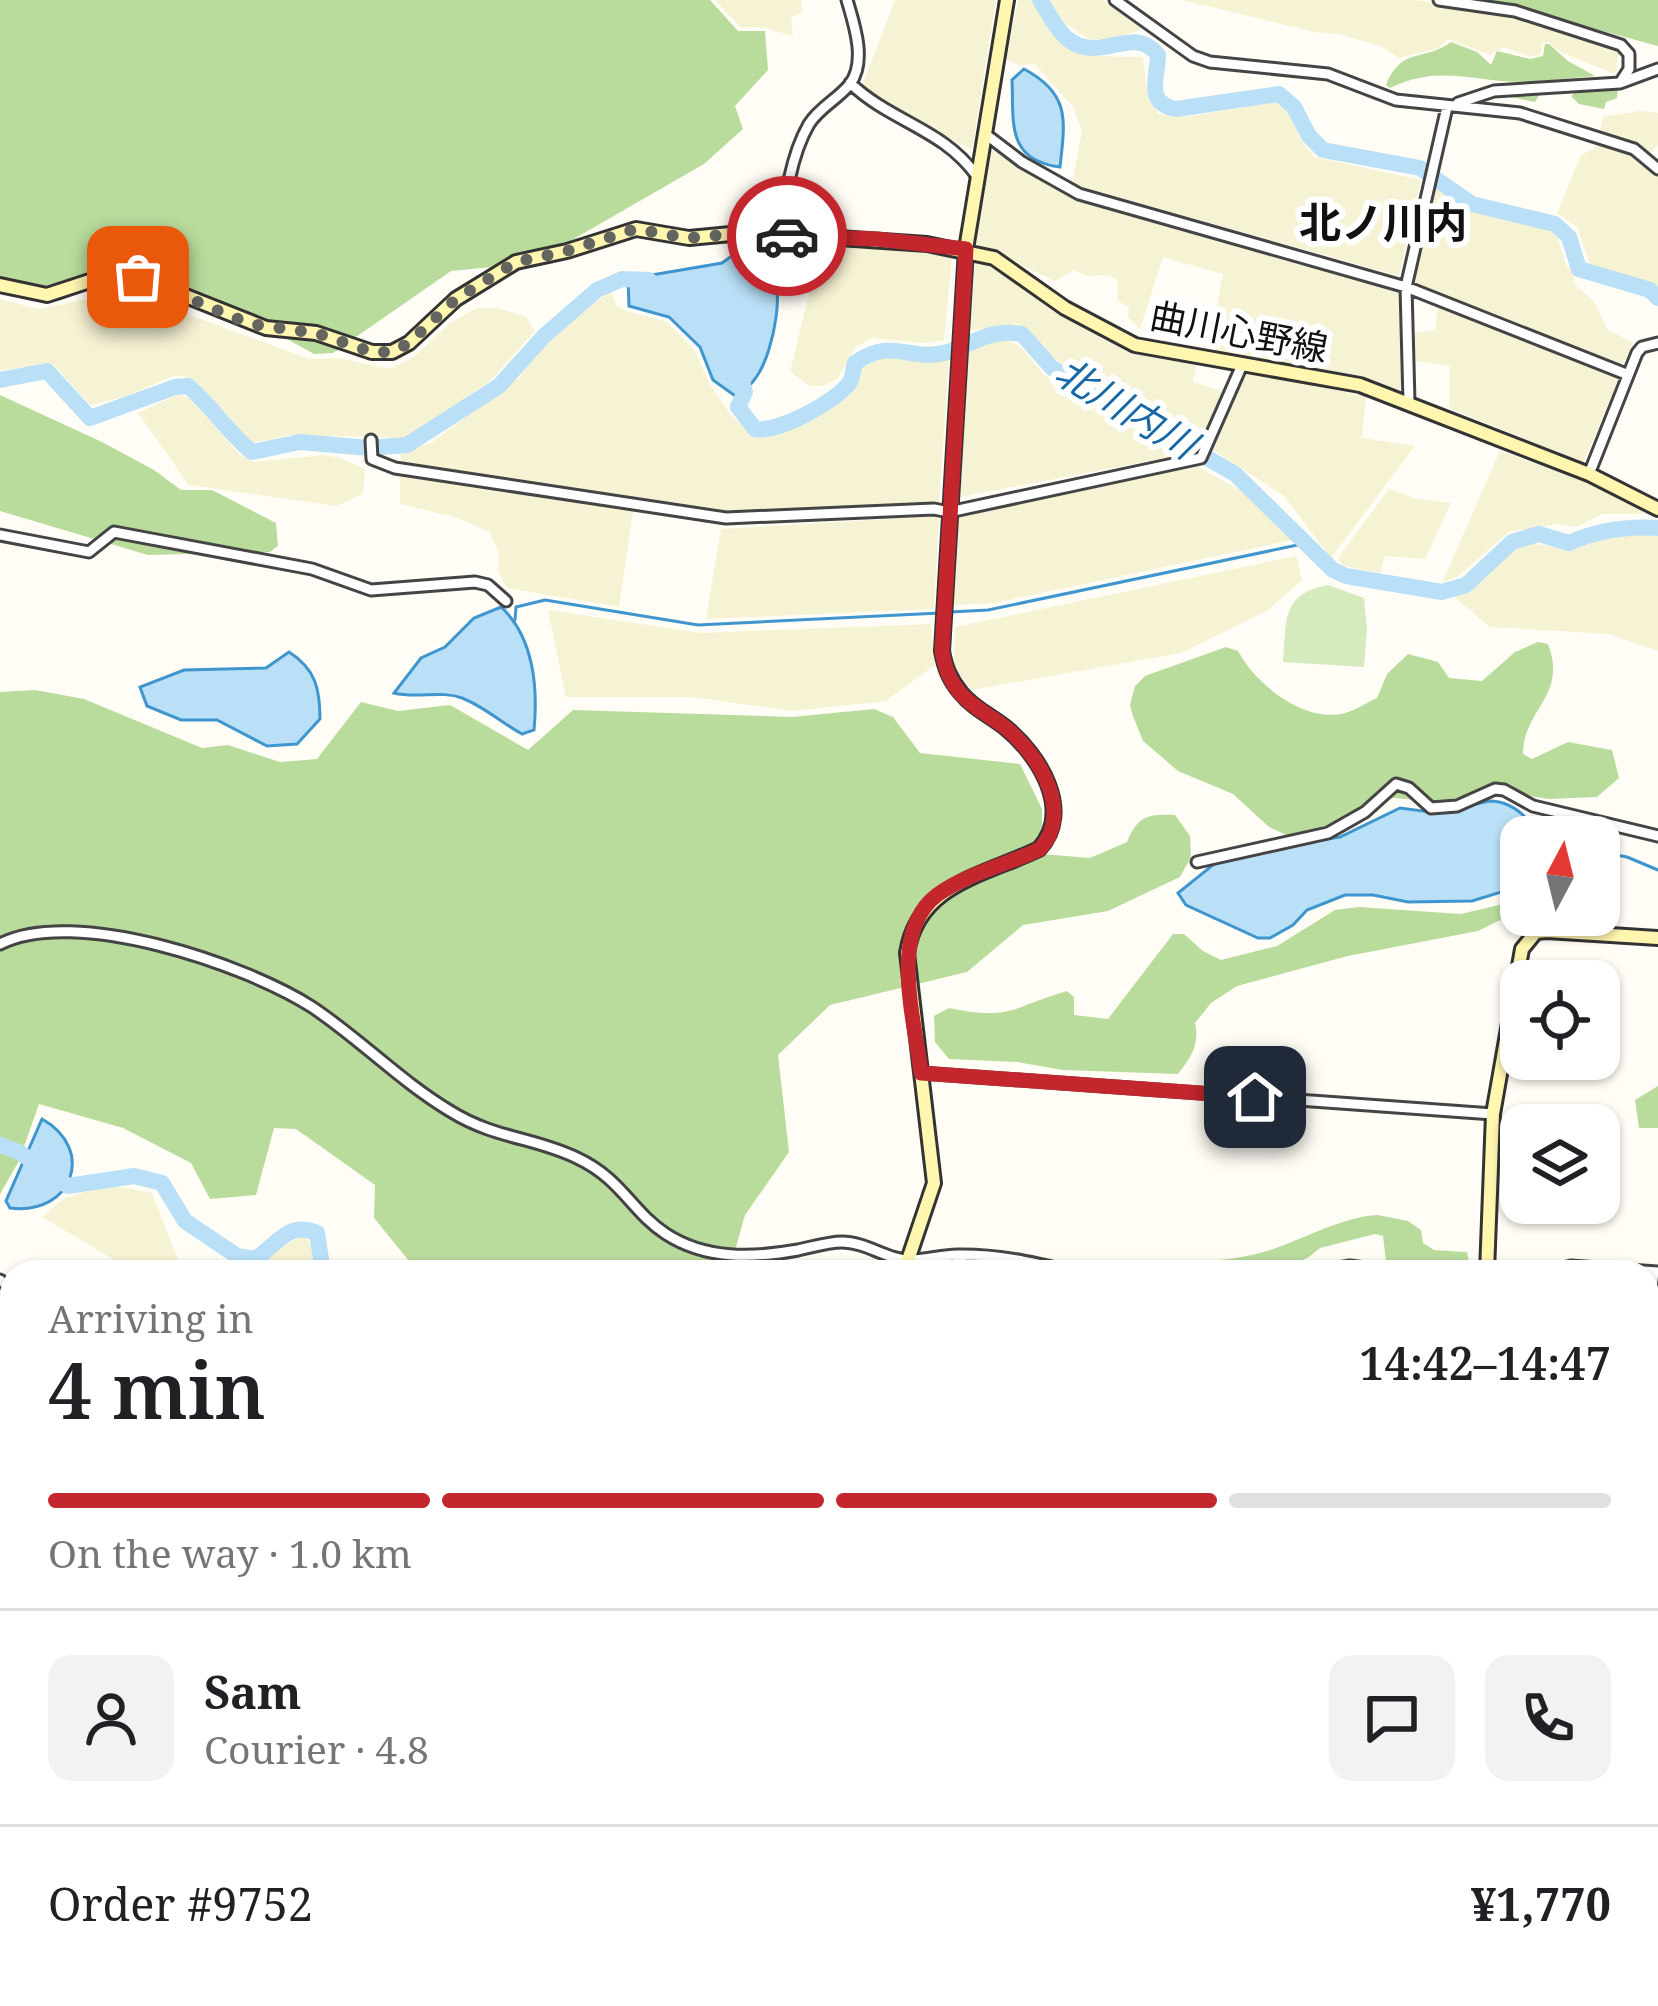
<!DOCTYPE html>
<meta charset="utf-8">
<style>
:root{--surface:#fff;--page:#f2f2f2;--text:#202124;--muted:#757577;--line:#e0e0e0;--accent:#c4262e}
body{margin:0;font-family:"Noto Serif","Noto Sans JP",serif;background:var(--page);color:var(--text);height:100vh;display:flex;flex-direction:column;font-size:45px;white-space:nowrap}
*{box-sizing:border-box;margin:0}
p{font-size:39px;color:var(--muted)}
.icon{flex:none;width:66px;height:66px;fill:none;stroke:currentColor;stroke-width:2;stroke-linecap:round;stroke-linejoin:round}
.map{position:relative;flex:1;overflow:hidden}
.sheet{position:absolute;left:0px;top:1260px;width:1659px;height:747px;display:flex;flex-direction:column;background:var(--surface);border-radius:36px 36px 0 0;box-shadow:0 3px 9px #0004}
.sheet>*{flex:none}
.needle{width:78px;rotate:7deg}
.tools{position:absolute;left:1500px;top:816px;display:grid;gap:24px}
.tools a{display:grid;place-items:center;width:120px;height:120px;border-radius:24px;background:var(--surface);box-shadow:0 3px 9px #0004;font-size:60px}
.pin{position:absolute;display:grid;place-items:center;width:102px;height:102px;color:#fff;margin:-51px;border-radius:24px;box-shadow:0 6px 18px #0006}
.courier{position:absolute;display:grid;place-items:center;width:120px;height:120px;margin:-60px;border:9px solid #c4262e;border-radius:50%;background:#fff;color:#222;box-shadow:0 3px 15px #0007}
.headline em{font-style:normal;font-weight:600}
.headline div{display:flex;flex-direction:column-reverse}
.headline{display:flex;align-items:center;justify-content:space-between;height:204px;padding:0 48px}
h1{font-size:78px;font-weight:600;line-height:90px}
.bar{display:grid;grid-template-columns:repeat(4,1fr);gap:18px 12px;align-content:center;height:144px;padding:0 48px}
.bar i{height:15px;border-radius:9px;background:var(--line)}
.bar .active{background:var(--accent)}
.bar p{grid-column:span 4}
.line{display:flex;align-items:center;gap:30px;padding:0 48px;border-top:3px solid var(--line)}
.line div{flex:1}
.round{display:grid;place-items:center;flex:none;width:126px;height:126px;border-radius:24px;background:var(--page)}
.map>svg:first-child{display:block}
.farmland{fill:#f6f3d4}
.green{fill:#d5ebbd}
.forest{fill:#b9dc9c}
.water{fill:#b9e0f7;stroke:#3f96cf;stroke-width:3}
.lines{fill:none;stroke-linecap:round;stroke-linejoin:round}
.stream{stroke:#3f96cf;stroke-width:3}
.river{stroke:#b9e0f7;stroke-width:16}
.street-casing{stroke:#444;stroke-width:15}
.secondary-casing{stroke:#333;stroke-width:18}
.street{stroke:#fff;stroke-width:9}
.secondary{stroke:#fff6b0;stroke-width:12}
.done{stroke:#646461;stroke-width:12;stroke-dasharray:0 21.6}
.route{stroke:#c4262e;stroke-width:15}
.labels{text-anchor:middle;stroke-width:12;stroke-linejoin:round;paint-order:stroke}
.street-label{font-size:36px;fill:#111;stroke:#fff}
.water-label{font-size:39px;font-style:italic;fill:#1768a6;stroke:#fff}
.quarter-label{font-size:42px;font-weight:bold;fill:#111;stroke:#fff}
</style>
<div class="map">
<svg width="1658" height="2006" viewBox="0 0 1658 2006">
<rect width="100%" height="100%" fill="#fffdf5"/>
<path class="farmland" d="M715,0H801L802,13L791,17L793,36L764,28L740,27Z
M895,0H996L972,150L902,113L862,86Z
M1018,0H1033L1058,39L1071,50L1094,56L1143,57L1147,89L1158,114L1185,117L1277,102L1291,115L1299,136L1314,157L1421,180L1399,276L1072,184L1082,131L1073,107L1035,64L1018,65L1006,59Z
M1049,0H1103L1142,29L1110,39L1090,40L1063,22Z
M1182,0H1415L1525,15L1619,51L1615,74L1563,53L1548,42L1542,43L1541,54L1530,57L1504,47L1490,55L1448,39L1438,48L1399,58L1381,46L1338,34L1314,32Z
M1639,111L1658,113V145L1651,153L1634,142L1600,130L1603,117Z
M1605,143L1631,152L1658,175V289L1590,264L1577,227L1557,213L1581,155Z
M987,147L1060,192L1400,290L1405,371L1399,390L1364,378L1208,352L1223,274L1163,257L1140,329L1128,317L1129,307L1118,301L1117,280L1109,275L1087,276L1074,270L1055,281L971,242Z
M1433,184L1462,206L1491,217L1555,230L1567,267L1575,271L1574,284L1594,301L1607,329L1633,343L1622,366L1412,283Z
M879,246L952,257L944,340L925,343L872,338L856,347L838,378L823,386H810L790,372L809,294L806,248Z
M977,262L1005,273L1102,335L1154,356L1197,363L1193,382L1222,391L1202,443L1083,378L1048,354L1017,324L965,331L970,276Z
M124,291L309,359L337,358L391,369L415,356L450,323L477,308H498L526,317L535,331L491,380L408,438L290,435L252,443L199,384L184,376H173L124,397L90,405L54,365L0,370V299L38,309Z
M611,291L616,305L626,311L667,322L695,351L710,385L730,414L747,431L762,436H778L833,405L854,388L860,365L869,358L886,353L949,360L939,503L722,513L401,461L400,453L432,442L520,377L548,337Z
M1438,307L1619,378L1583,463L1449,408L1450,366L1416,361L1413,333L1435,330Z
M1001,338L1021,347L1044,375L1181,455L954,498L963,353Z
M1246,372L1366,396L1362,438L1415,446L1331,558L1284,496L1213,450Z
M179,394L191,399L240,455L254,462L324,455L340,458L365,469L363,494L336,506L189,485L138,413Z
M1500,451L1577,478L1642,508V514H1602L1576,527L1556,524L1509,532L1458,576L1442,583Z
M1198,467L1251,496L1292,540L995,603L953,605L955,514Z
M400,473L633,511L619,607L507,588L498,571L499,552L489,532L458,518L400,504Z
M1389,489L1414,498L1451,503L1425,559L1385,556L1380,573L1343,566L1338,558Z
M939,516L934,609L706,619L721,529Z
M1647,532L1658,536V651L1609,634L1490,627L1453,596L1514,547L1529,543L1567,549L1603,535Z
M1296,556L1302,580L1268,610L1181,653L972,690L954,668L955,627Z
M548,610L701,633L931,624L935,665L886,701L793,711L691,697H566Z
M109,1185L152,1193L182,1270L227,1268L246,1272H163L177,1269L118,1262L42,1217L65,1198Z
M303,1235L317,1251L318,1272H258L234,1265L257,1262Z
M5,1292L12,1297V1375H0V1304Z
M12,1490V1562L2,1571L0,1495Z
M12,1660V1807L0,1814V1693Z
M1647,1683L1658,1687V1803H1647Z
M1647,1817L1658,1818V1938L1647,1940Z
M492,1995H591L588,2006H483Z
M638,1995H871V2000L870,2006H632Z
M884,1995H1140L1155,2006H885Z
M1354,1995H1432L1418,2006H1356Z"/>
<path class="green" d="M1328,585L1364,598L1367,629L1364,667L1283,662C1287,622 1280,594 1328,585Z"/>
<path class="forest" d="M0,0H710L738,31H765L768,70L735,106L743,129L704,164L532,263L451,271L333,353L314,354L209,296L138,271L59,301L0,291Z
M1466,0H1658V46L1540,14Z
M1451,42L1477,52L1491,65L1497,51L1530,59L1543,56L1545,44H1549L1568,61L1595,76L1531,82L1541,92L1535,102L1506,96L1504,86L1523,82C1473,82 1439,64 1390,88L1386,85C1402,46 1424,62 1451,42Z
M1618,86L1617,98L1606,102L1604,109L1579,104L1571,96L1580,89Z
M0,395L102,442L154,470L181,490H212L276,523L278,546L270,552L148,555L0,511Z
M1538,642L1548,644C1568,696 1523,709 1523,754L1532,759L1568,742L1612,750L1619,778L1597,797L1549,799L1498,791L1435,802L1384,797L1330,826L1293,838L1269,827L1233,794L1178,771L1143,741L1133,716L1130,705L1135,686L1145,676L1226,647L1238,651C1255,683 1301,721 1341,714C1353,712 1366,703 1377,698L1387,674L1408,654L1438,662L1449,678L1482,681L1515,652Z
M35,690L84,699L202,748L228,745L280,762L317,759L361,702L398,711L450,705L528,750L573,710L792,717L874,709L893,717L920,753L1020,764L1042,809V854L1090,858L1127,842C1138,816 1147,814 1175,815L1190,836L1191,857L1180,877L1108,911L1023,925L967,972L830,1005L778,1055L789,1152L745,1215L729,1272H418L374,1218L375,1185L296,1129L274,1128L256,1195L210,1199L191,1163L123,1128L39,1104L19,1161L0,1194V692Z
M1520,900L1521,910L1478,931L1348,956L1237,986L1211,1003L1195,1023C1200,1044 1191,1058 1178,1074L1063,1070L1017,1062L949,1059L935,1042L934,1016L949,1008C1013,1021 1011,1007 1067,991L1074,997V1015L1108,1019L1173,934H1184L1203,951L1221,960L1277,946L1335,910L1359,907L1461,914Z
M1658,1086V1128H1639L1635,1100Z
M1378,1215L1408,1221L1421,1230L1423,1243L1434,1250L1467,1252L1471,1271L1396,1268L1386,1261L1383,1236L1375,1234L1320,1248L1309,1257L1277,1272H1165L1171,1263C1205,1261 1234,1261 1267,1251C1303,1240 1340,1217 1378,1215Z
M12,1584V1650L0,1672V1597Z
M12,1815V1995H134L130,2006H0V1823Z"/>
<path class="water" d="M1024,69C1071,94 1065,121 1060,167C1005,160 1014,120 1012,80Z
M736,253C746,253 756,251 764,258C790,278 773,353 757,376C752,384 744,391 738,398L713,380L700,347L669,317L629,306L628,279L722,263Z
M501,607C534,637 538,688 534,730L522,734C502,723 483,706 462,698C441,690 417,699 394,693L421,658L445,647L474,618Z
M289,652C316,669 320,690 320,719L297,744L267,746L217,720H181L147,706L140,687L184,670L266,668Z
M1489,801C1512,801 1529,818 1540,837H1521V886L1472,901L1408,902L1373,895H1345L1307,910L1293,925L1270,938H1258L1186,905L1178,893L1214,864L1287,845L1340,837L1400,808L1438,813Z
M42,1119C96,1149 73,1216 10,1208L6,1201Z"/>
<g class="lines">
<path class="stream" d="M950,612L988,610L1307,543
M515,620L516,607L545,600L698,625L940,613
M1599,852L1627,857L1658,870"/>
<path class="river" d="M1040,0C1048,12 1057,31 1069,40C1101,64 1133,23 1158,55C1158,77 1144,103 1176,109L1279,94L1294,107L1309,136L1323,150L1420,168L1472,204L1555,224L1569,237L1579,269L1650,290L1658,298
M739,371L745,392L738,407L755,429C778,433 836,402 850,382C852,379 854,365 855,363C892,336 911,363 948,352C975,343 991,328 1022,334L1052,368L1235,474L1333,570L1346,576L1442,592L1466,585L1512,542L1539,534L1569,543C1598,530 1626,526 1658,528
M0,380L47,371L90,418L175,387L188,386C212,406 227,432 252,452L300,442L369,448L407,445L499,386L544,336L597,290L622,279L649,280
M0,1145L19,1152L68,1186L134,1176L162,1183L185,1221L237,1256L255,1259C279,1243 288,1221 317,1233L323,1272
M1647,1954L1658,1951
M1346,1995L1348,2006
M1230,2006H1255
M1452,2006L1474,1995"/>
<defs>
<path id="street" d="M1115,0L1193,56L1210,62L1328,74L1396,100L1520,113L1634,149L1658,169
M1439,0L1515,11L1621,45L1629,54V69L1620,83
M850,83C891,122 943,129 976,175
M1458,103L1494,91L1620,83L1658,69
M984,133L1022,162L1079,194L1406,287L1626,374
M782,235C784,201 791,155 809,124C820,107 838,99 850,84C867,61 854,24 847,0
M1409,402L1406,287L1447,107
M371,440L372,459L395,468L726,518L934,509L949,512L1201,458L1242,365
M1589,474L1637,353L1642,347L1658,343
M0,535L89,552L114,532L312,569L371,590L475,582L488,585L506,601
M1197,862L1328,833L1365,812L1396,784L1409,788L1431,808L1457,806L1495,789L1504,790L1533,806L1658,836
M0,944C74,906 245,964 312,1007C360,1039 400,1081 450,1111C495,1139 534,1137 577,1158C622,1179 631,1211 666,1234C706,1260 753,1258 798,1250C812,1247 828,1242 842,1242C867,1242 888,1261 912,1260C927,1260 942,1255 957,1255C998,1254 1035,1263 1074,1272
M921,1073L1493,1114
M955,1255L970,1272
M1315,1272L1350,1266L1396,1272
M1547,1272L1571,1266L1658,1272
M0,1280L12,1289
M1647,1328L1654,1272
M1647,1333L1658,1371
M0,1379L12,1380
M0,1585L12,1571
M1647,1649L1658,1653
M1647,1808H1658
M1440,1995L1439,2002L1450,2006
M1646,1995L1655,2006
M1505,2006L1535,1995"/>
<path id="secondary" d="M0,285L47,295L114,273L138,277L266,328L316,333L372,352H392L409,343L456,299L516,262L567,251L636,229L689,238L752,232L927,244L994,258L1065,308L1135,345L1360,385L1589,474L1658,509
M904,1272L934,1183L907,953C918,884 985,875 1039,849C1074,811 1039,755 1006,728C991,716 973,708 961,693C950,680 945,668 942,651L966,249L1007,0
M1487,1272L1493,1114L1522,949L1536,932L1547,931L1658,938
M623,2006L630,1995"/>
</defs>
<use href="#street" class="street-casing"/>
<use href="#secondary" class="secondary-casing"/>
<use href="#street" class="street"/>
<use href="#secondary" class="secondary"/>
</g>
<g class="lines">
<path class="done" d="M138,277L250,324L316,333L372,352H392L409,343L456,299L516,262L567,251L635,229L688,238L752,232L787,236"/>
<path class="route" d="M787,236L877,239L966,249L942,651C945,668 949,680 961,694C973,708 991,716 1006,728C1039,755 1074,812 1040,849C1007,865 967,873 937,895C888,932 915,1021 921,1073L1255,1097"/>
</g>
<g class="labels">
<g class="street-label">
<text transform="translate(1239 332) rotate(11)" y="13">曲川心野線</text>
</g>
<g class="water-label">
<text transform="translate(1126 408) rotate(31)" y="14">北川内川</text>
</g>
<g class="quarter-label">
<text x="1383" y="238">北ノ川内</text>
</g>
</g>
</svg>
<div class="tools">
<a><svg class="needle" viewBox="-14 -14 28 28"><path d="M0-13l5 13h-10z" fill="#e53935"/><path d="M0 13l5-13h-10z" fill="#757577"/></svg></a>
<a><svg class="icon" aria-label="locate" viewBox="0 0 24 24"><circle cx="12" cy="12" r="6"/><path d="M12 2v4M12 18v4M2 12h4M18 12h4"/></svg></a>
<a><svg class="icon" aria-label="layers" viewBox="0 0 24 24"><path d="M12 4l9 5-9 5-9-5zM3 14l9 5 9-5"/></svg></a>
</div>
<div class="pin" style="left:138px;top:277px;background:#ea580c"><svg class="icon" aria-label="bag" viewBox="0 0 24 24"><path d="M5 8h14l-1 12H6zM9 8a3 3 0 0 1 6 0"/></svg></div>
<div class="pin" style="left:1255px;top:1097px;background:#1f2937"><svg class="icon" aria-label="home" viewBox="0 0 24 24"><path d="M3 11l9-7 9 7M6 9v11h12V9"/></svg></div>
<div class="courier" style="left:787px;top:236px"><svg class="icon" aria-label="car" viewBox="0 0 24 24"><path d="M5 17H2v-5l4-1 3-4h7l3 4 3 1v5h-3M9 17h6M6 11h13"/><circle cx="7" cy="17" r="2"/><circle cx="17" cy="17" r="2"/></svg></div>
<section class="sheet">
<div class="headline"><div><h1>4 min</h1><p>Arriving in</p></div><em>14:42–14:47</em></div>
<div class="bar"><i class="active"></i><i class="active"></i><i class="active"></i><i></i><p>On the way · 1.0 km</p></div>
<div class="line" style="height:216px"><a class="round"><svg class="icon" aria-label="person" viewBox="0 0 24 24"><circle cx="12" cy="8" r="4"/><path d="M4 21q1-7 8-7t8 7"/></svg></a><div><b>Sam</b><p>Courier · 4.8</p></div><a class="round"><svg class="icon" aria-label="chat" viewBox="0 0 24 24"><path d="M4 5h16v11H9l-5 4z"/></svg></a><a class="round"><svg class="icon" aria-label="phone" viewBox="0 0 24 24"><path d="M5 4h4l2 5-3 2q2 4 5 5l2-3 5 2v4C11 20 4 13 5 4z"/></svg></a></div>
<div class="line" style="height:156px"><div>Order #9752</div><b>¥1,770</b></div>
</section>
</div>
